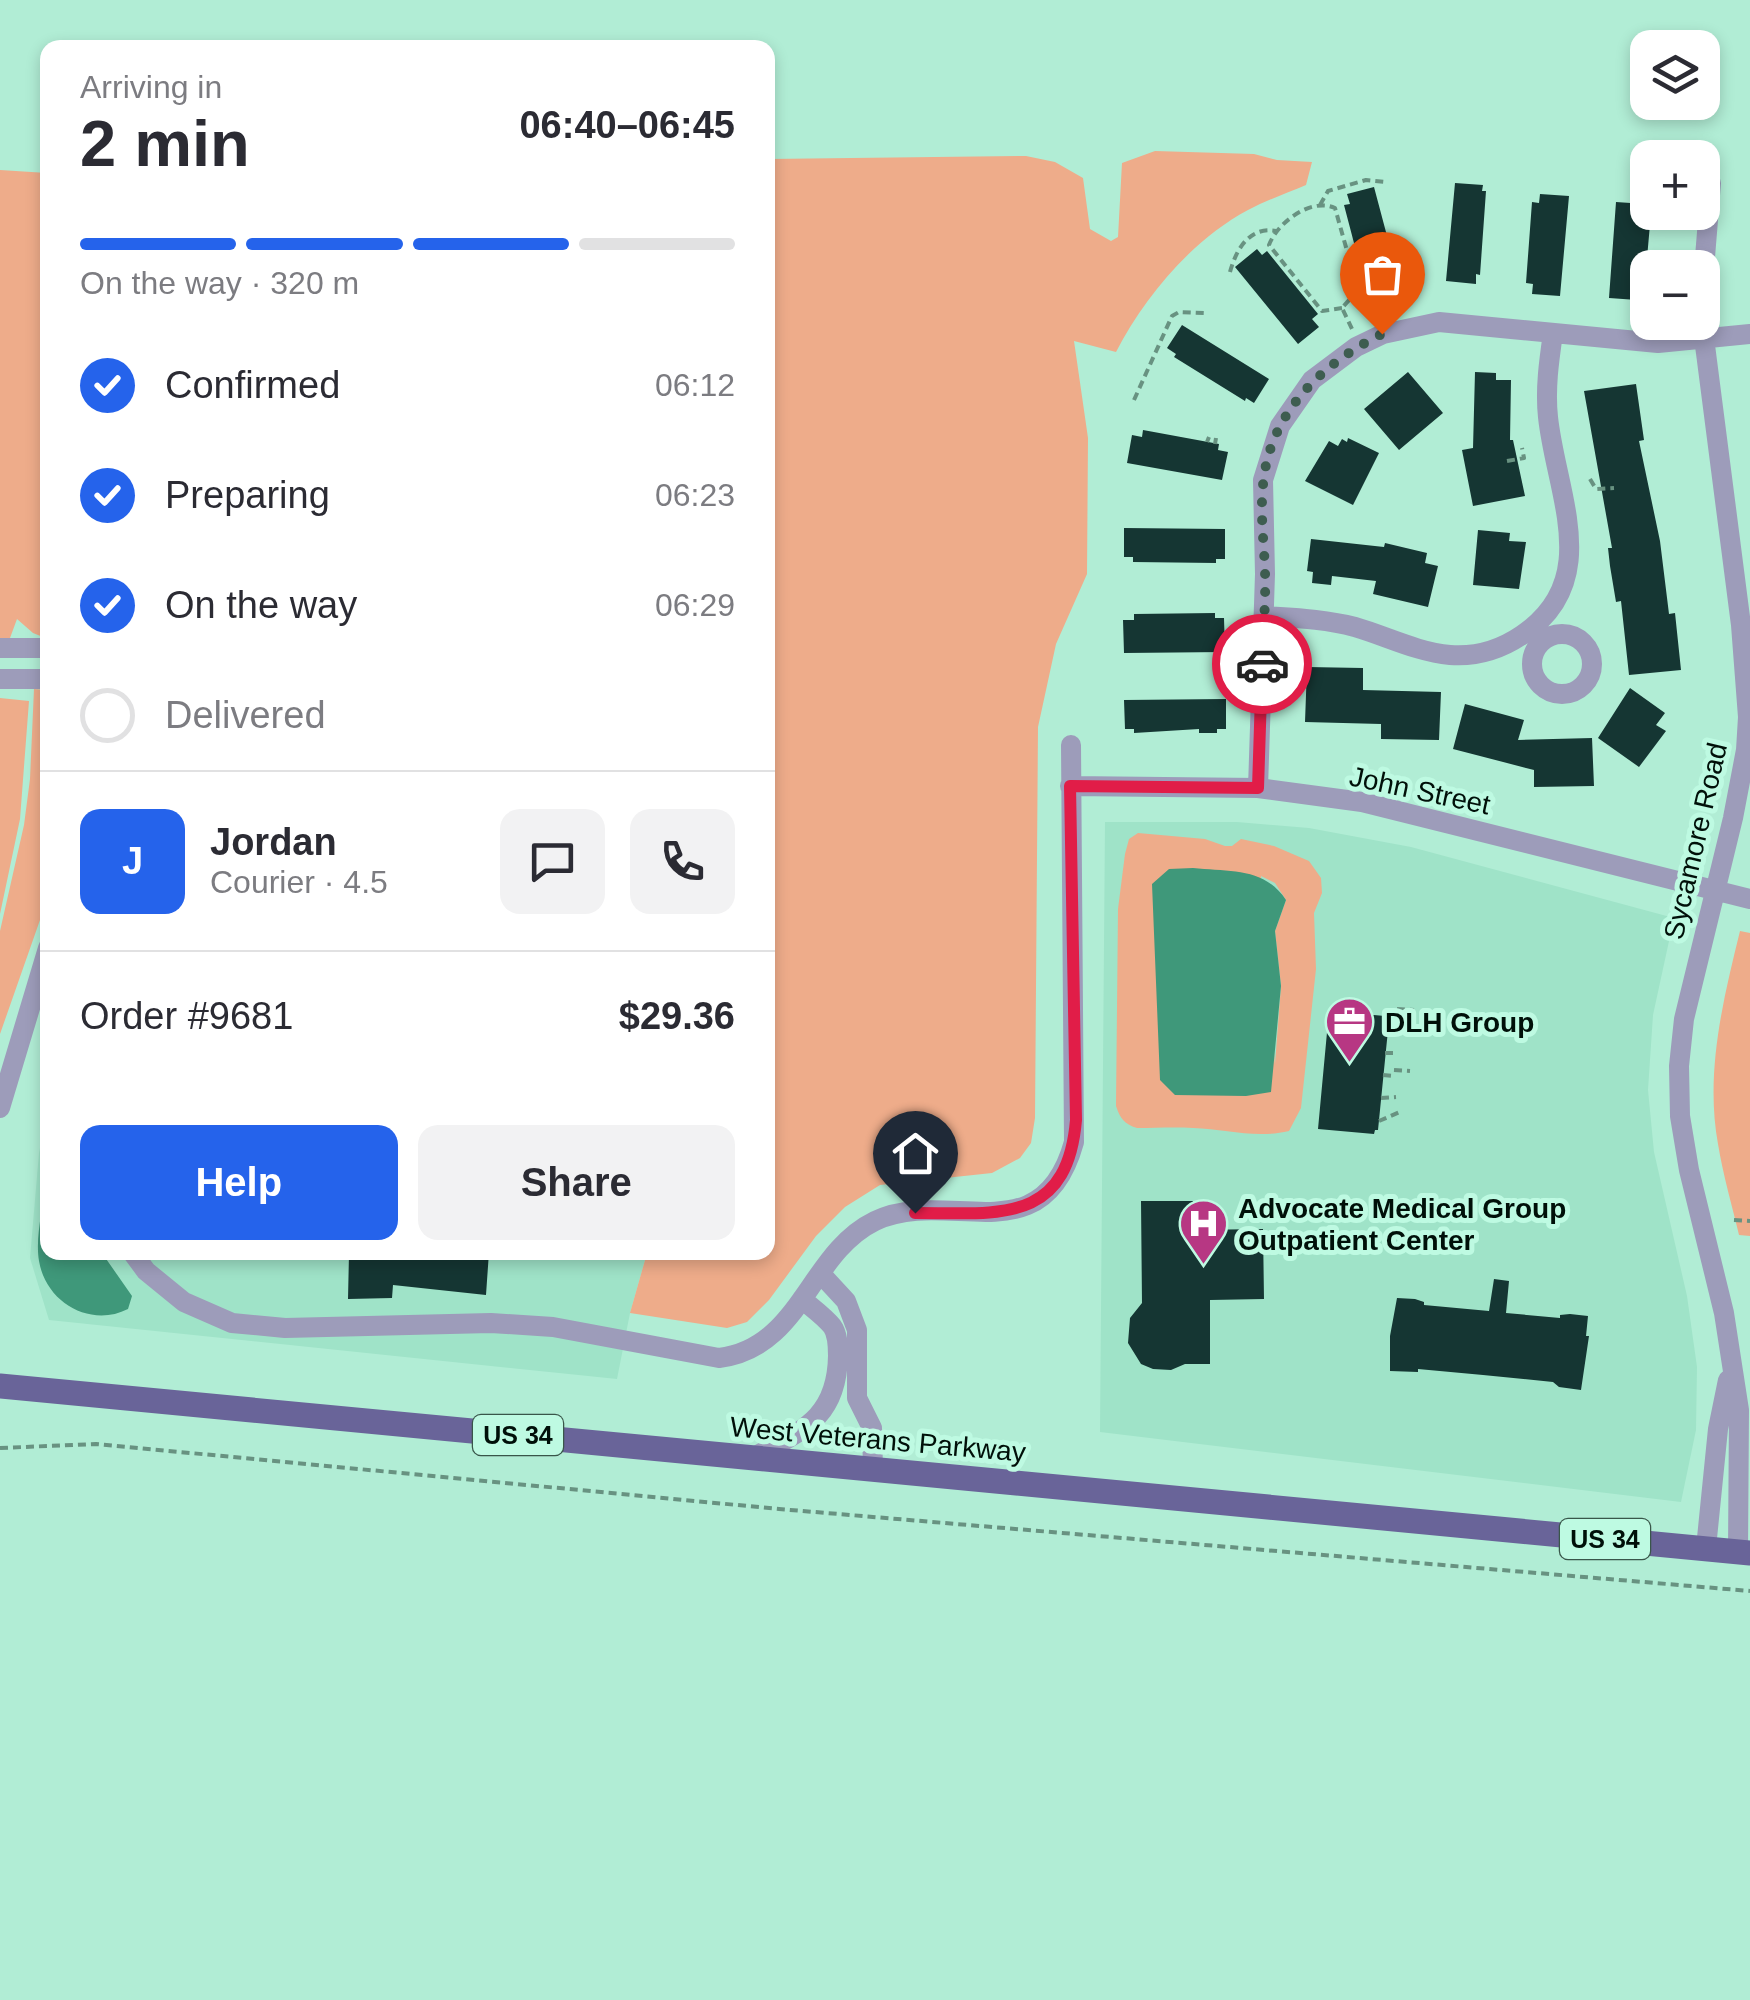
<!DOCTYPE html>
<meta charset="utf-8">
<style>
:root{--surface:#fff;--page:#f2f2f3;--text:#2b2b33;--muted:#7c7c81;--line:#e1e1e2;--accent:#2563eb}
body{margin:0;font-family:Helvetica,sans-serif;background:var(--page);color:var(--text);height:100vh;display:flex;flex-direction:column;font-size:38px;white-space:nowrap}
*{box-sizing:border-box;margin:0}
p{font-size:32px;color:var(--muted)}
.icon{flex:none;width:55px;height:55px;fill:none;stroke:currentColor;stroke-width:2;stroke-linecap:round;stroke-linejoin:round}
.map{position:relative;flex:1;overflow:hidden}
.panel{position:absolute;left:40px;top:40px;width:735px;height:1220px;display:flex;flex-direction:column;background:var(--surface);border-radius:20px;box-shadow:0 5px 15px #0003}
.panel>*{flex:none}
.fabs{position:absolute;left:1630px;top:30px;display:grid;gap:20px}
.fabs a{display:grid;place-items:center;width:90px;height:90px;border-radius:20px;background:var(--surface);box-shadow:0 5px 15px #0003;font-size:50px}
.pin{position:absolute;display:grid;place-items:center;width:85px;height:85px;color:#fff;margin:-102px -42px;border-radius:50% 50% 50% 0;rotate:-45deg;box-shadow:0 0 10px #0007}
.pin .icon{rotate:45deg}
.courier{position:absolute;display:grid;place-items:center;width:100px;height:100px;margin:-50px;border:8px solid #e11d48;border-radius:50%;background:#fff;color:#222;box-shadow:0 2px 12px #0007}
.overview em{font-style:normal;font-weight:700}
.overview div{display:flex;flex-direction:column-reverse}
.overview{display:flex;align-items:center;justify-content:space-between;height:170px;padding:0 40px}
h1{font-size:65px;font-weight:700;line-height:75px}
.bar{display:grid;grid-template-columns:repeat(4,1fr);gap:15px 10px;align-content:center;height:120px;padding:0 40px}
.bar i{height:12px;border-radius:8px;background:var(--line)}
.bar .current{background:var(--accent)}
.bar p{grid-column:span 4}
.line{display:flex;align-items:center;gap:25px;padding:0 40px;border-top:2px solid var(--line)}
.line div{flex:1}
.round{display:grid;place-items:center;flex:none;width:105px;height:105px;border-radius:20px;background:var(--page)}
ol{padding:0 40px;list-style:none}
li{display:flex;align-items:center;gap:30px;height:110px}
li p{margin-inline-start:auto}
li .icon{padding:10px;border-radius:50%;background:var(--accent);color:#fff;stroke-width:4}
li:last-child{color:var(--muted)}
li i{width:55px;height:55px;border:5px solid var(--line);border-radius:50%}
.action{display:flex;gap:20px;margin-top:auto;padding:20px 40px}
.action a{flex:1;height:115px;border-radius:20px;background:var(--accent);color:#fff;font-size:40px;font-weight:700;line-height:115px;text-align:center}
.action a+a{background:var(--page);color:var(--text)}
.map>svg:first-child{display:block}
.built{fill:#9fe3c8}
.green{fill:#eeac8a;fill-rule:evenodd}
.water{fill:#3f987a}
.building{fill:#153633}
.lines{fill:none;stroke-linecap:round;stroke-linejoin:round}
.path{stroke:#689281;stroke-width:4;stroke-dasharray:8 5;stroke-linecap:butt}
.minor{stroke:#9d9cba;stroke-width:20}
.major{stroke:#696499;stroke-width:25}
.done{stroke:#3e5d50;stroke-width:10;stroke-dasharray:0 18}
.route{stroke:#e11d48;stroke-width:12}
.labels{text-anchor:middle;stroke-width:10;stroke-linejoin:round;paint-order:stroke}
.shield{fill:#befae2;stroke:#39564a;stroke-width:2.5}
.shield-label{font-size:25px;font-weight:bold;fill:#001009}
.street-label{font-size:28px;fill:#001009;stroke:#befae2}
.poi-label{font-size:28px;font-weight:bold;fill:#001009;stroke:#befae2;text-anchor:start}
</style>
<div class="map">
<svg width="1750" height="2000" viewBox="0 0 1750 2000">
<rect width="100%" height="100%" fill="#b1edd5"/>
<path class="built" d="M1105,822H1237L1309,828L1411,847L1674,918L1653,1015L1648,1090L1654,1152L1687,1296L1697,1367L1696,1430L1681,1502L1100,1432Z
M47,1113L48,1252L647,1253L630,1313L617,1379L49,1320L30,1258L39,1153Z"/>
<path class="green" d="M1155,151L1254,154L1277,160L1312,162L1306,185C1287,193 1267,200 1248,210C1192,240 1145,296 1116,352L1074,341L1088,438L1087,574L1056,644L1038,727L1035,1118L1031,1143L1020,1158L992,1173L880,1185L845,1207L816,1236L769,1300L747,1322L727,1328L630,1313L647,1253L768,1252V159L1026,156L1055,162L1083,178L1090,229L1111,241L1118,237L1122,163Z
M0,170L47,173L48,639L33,633L17,619L10,638L0,639Z
M34,689L47,690V900L0,1034V931L24,825L30,779Z
M0,698L29,701L20,819L0,914Z
M1138,833L1205,839L1225,846H1232L1241,839L1274,846L1309,861L1321,878L1322,893L1314,913L1316,969L1301,1108L1289,1131C1255,1139 1226,1129 1193,1128C1174,1127 1155,1128 1137,1128C1124,1124 1120,1118 1116,1106L1118,909L1125,854L1129,839ZM1261,876L1275,883L1286,900L1275,931L1281,986L1275,1064Z
M1740,931L1750,933V1236L1739,1235C1732,1205 1723,1175 1718,1144C1705,1073 1723,1000 1740,931Z"/>
<path class="water" d="M1193,868C1230,872 1264,867 1286,900L1275,931L1281,986L1271,1092L1246,1096L1175,1095L1160,1080L1152,884L1169,869Z
M47,1182L48,1252L102,1253L132,1296L128,1309C91,1328 46,1303 39,1261C35,1238 43,1205 47,1182Z"/>
<path class="building" d="M1455,183L1483,185L1482,191H1486L1480,275L1476,274V284L1446,281Z
M1374,187L1399,281L1373,288L1371,279L1364,281L1344,205L1350,204L1347,194Z
M1540,194L1569,196L1560,296L1532,294L1533,284L1526,283L1532,202L1539,203Z
M1616,202L1645,204L1644,212L1651,213L1644,292L1638,291L1637,300L1609,298Z
M1257,249L1262,255L1267,251L1318,314L1312,319L1319,327L1298,344L1235,267Z
M1182,325L1269,379L1254,403L1246,398L1245,401L1174,357L1176,354L1167,348Z
M1408,372L1443,413L1399,450L1364,409Z
M1475,372L1496,373V380H1511L1510,440H1513L1525,496L1473,506L1462,450L1473,448Z
M1636,384L1644,440L1639,441L1660,541L1669,614L1675,613L1681,670L1629,675L1621,601L1616,602L1610,566L1608,548H1612L1584,391Z
M1143,430L1219,444L1218,450L1228,452L1222,480L1127,463L1132,435L1142,437Z
M1348,438L1379,453L1353,505L1305,481L1329,441L1338,446L1342,439L1347,442Z
M1124,528L1225,529V559H1216V563L1133,562V557H1124Z
M1478,530L1510,533L1509,541L1526,542L1519,589L1473,585Z
M1311,539L1384,547L1385,543L1427,553L1425,563L1438,566L1428,607L1373,594L1376,581L1332,576L1331,585L1312,583L1313,572L1307,571Z
M1215,613V618H1224L1225,652L1124,653L1123,620H1134V614Z
M1307,667L1363,668V690L1441,692L1439,740L1381,739V724L1305,722Z
M1630,688L1665,713L1656,725L1666,731L1639,767L1598,738Z
M1226,699V729H1217V733H1199V729L1134,733V729H1125L1124,700Z
M1465,704L1524,720L1518,740L1592,738L1594,786L1534,787V770L1453,749Z
M1329,1011L1385,1016V1020H1389L1378,1130H1375L1374,1134L1318,1129Z
M1141,1201H1193V1230L1263,1229L1264,1299L1210,1300V1364H1185L1171,1370L1153,1369L1141,1364L1128,1343L1130,1318L1142,1303Z
M361,1252H489L486,1295L393,1285L392,1298L348,1299L349,1254Z
M1494,1279L1509,1281L1506,1313L1560,1318V1315L1570,1314L1588,1316L1586,1336H1589L1581,1390L1559,1387L1553,1382L1483,1375L1418,1369V1372L1390,1371V1336L1397,1298L1415,1299L1424,1302V1305L1489,1311Z"/>
<g class="lines">
<path class="path" d="M1320,205L1328,191L1366,180L1386,182
M1651,216L1678,222
M1230,272C1236,250 1249,226 1276,231
M1342,308L1322,311L1269,245C1277,223 1311,197 1335,208L1358,290L1342,308L1352,329
M1134,400L1172,316L1179,312L1205,313
M1207,442L1209,437
M1215,444L1216,438
M1507,461L1524,458L1522,448
M1590,479L1596,489L1614,488
M1397,1009L1414,1010
M1388,1030H1396
M1385,1053H1395
M1394,1070L1410,1071
M1383,1075L1394,1076
M1381,1098L1396,1097
M1379,1121L1402,1111
M1734,1220L1750,1221
M0,1448L96,1444L779,1509L1750,1591"/>
<path class="minor" d="M1702,294L1711,183
M1702,322L1741,625L1748,717L1746,750L1733,818L1684,1019L1679,1066L1680,1116L1689,1170L1724,1313L1739,1410L1738,1552
M1264,616C1294,618 1325,619 1355,627C1386,636 1417,652 1450,655C1476,657 1500,650 1522,635C1604,580 1556,494 1548,417C1545,389 1549,361 1553,333
M1532 664a30 30 0 1 1 60 0a30 30 0 1 1-60 0Z
M0,648H48
M0,679H48
M1070,786L1258,788L1362,802L1750,899
M1258,788L1265,574L1263,480L1280,426L1312,380L1356,347L1383,334L1439,322L1658,343L1750,334
M0,1108L48,948
M132,1252L146,1271L184,1302L232,1323L285,1328L491,1323L553,1327L719,1358C801,1348 809,1253 875,1221C948,1186 1042,1258 1074,1142L1071,745
M821,1274L846,1301L857,1330V1398L872,1428L873,1470
M752,1458C801,1431 837,1419 838,1356C838,1346 838,1334 832,1326C824,1316 811,1307 802,1299
M1706,1548L1718,1429L1728,1380"/>
<path class="major" d="M0,1386L1750,1553"/>
</g>
<g class="lines">
<path class="done" d="M1262,664C1263,634 1266,602 1265,571C1264,542 1260,514 1263,485C1269,414 1321,364 1382,334"/>
<path class="route" d="M915,1213C998,1213 1067,1225 1076,1120L1070,786L1258,788L1262,664"/>
</g>
<defs>
<symbol id="office-pin" viewBox="-11 -11 22 30"><path d="M0 17L-7.5 6A9.5 9.5 0 1 1 7.5 6Z" fill="#b73783" stroke="#befae2"/><path d="M-6-3h4V-5.5h4V-3h4V5H-6ZM-1-4.5V-3h2v-1.5ZM-6 0V1H6V0Z" fill="#fff"/></symbol>
<symbol id="hospital-pin" viewBox="-11 -11 22 30"><path d="M0 17L-7.5 6A9.5 9.5 0 1 1 7.5 6Z" fill="#b73783" stroke="#befae2"/><path d="M-5-5h3v3.5h4V-5h3V5h-3V1.5h-4V5h-3Z" fill="#fff"/></symbol>
</defs>
<g fill-rule="evenodd">
<use href="#office-pin" x="1322" y="994" width="55" height="75"/>
<use href="#hospital-pin" x="1176" y="1196" width="55" height="75"/>
</g>
<g class="labels">
<g class="shield">
<rect x="473" y="1415" width="90" height="40" rx="8"/>
<rect x="1560" y="1519" width="90" height="40" rx="8"/>
</g>
<g class="shield-label">
<text x="518" y="1444">US 34</text>
<text x="1605" y="1548">US 34</text>
</g>
<g class="street-label">
<text transform="translate(1420 790) rotate(12)" y="10">John Street</text>
<text transform="translate(1695 841) rotate(-77)" y="10">Sycamore Road</text>
<text transform="translate(878 1439) rotate(5)" y="10">West Veterans Parkway</text>
</g>
<g class="poi-label">
<text x="1385" y="1032">DLH Group</text>
<text x="1238" y="1218">Advocate Medical Group<tspan x="1238" dy="32">Outpatient Center</tspan></text>
</g>
</g>
</svg>
<div class="fabs">
<a><svg class="icon" aria-label="layers" viewBox="0 0 24 24"><path d="M12 4l9 5-9 5-9-5zM3 14l9 5 9-5"/></svg></a>
<a>+</a>
<a>−</a>
</div>
<div class="pin" style="left:1382px;top:334px;background:#ea580c"><svg class="icon" aria-label="bag" viewBox="0 0 24 24"><path d="M5 8h14l-1 12H6zM9 8a3 3 0 0 1 6 0"/></svg></div>
<div class="pin" style="left:915px;top:1213px;background:#1f2937"><svg class="icon" aria-label="home" viewBox="0 0 24 24"><path d="M3 11l9-7 9 7M6 9v11h12V9"/></svg></div>
<div class="courier" style="left:1262px;top:664px"><svg class="icon" aria-label="car" viewBox="0 0 24 24"><path d="M5 17H2v-5l4-1 3-4h7l3 4 3 1v5h-3M9 17h6M6 11h13"/><circle cx="7" cy="17" r="2"/><circle cx="17" cy="17" r="2"/></svg></div>
<section class="panel">
<div class="overview"><div><h1>2 min</h1><p>Arriving in</p></div><em>06:40–06:45</em></div>
<div class="bar"><i class="current"></i><i class="current"></i><i class="current"></i><i></i><p>On the way · 320 m</p></div>
<ol>
<li><svg class="icon" aria-label="check" viewBox="0 0 24 24"><path d="M5 12l5 5 9-10"/></svg>Confirmed<p>06:12</p></li>
<li><svg class="icon" aria-label="check" viewBox="0 0 24 24"><path d="M5 12l5 5 9-10"/></svg>Preparing<p>06:23</p></li>
<li><svg class="icon" aria-label="check" viewBox="0 0 24 24"><path d="M5 12l5 5 9-10"/></svg>On the way<p>06:29</p></li>
<li><i></i>Delivered</li>
</ol>
<div class="line" style="height:180px"><b class="round" style="background:var(--accent);color:#fff">J</b><div><b>Jordan</b><p>Courier · 4.5</p></div><a class="round"><svg class="icon" aria-label="chat" viewBox="0 0 24 24"><path d="M4 5h16v11H9l-5 4z"/></svg></a><a class="round"><svg class="icon" aria-label="phone" viewBox="0 0 24 24"><path d="M5 4h4l2 5-3 2q2 4 5 5l2-3 5 2v4C11 20 4 13 5 4z"/></svg></a></div>
<div class="line" style="height:130px"><div>Order #9681</div><b>$29.36</b></div>
<div class="action"><a>Help</a><a>Share</a></div>
</section>
</div>
